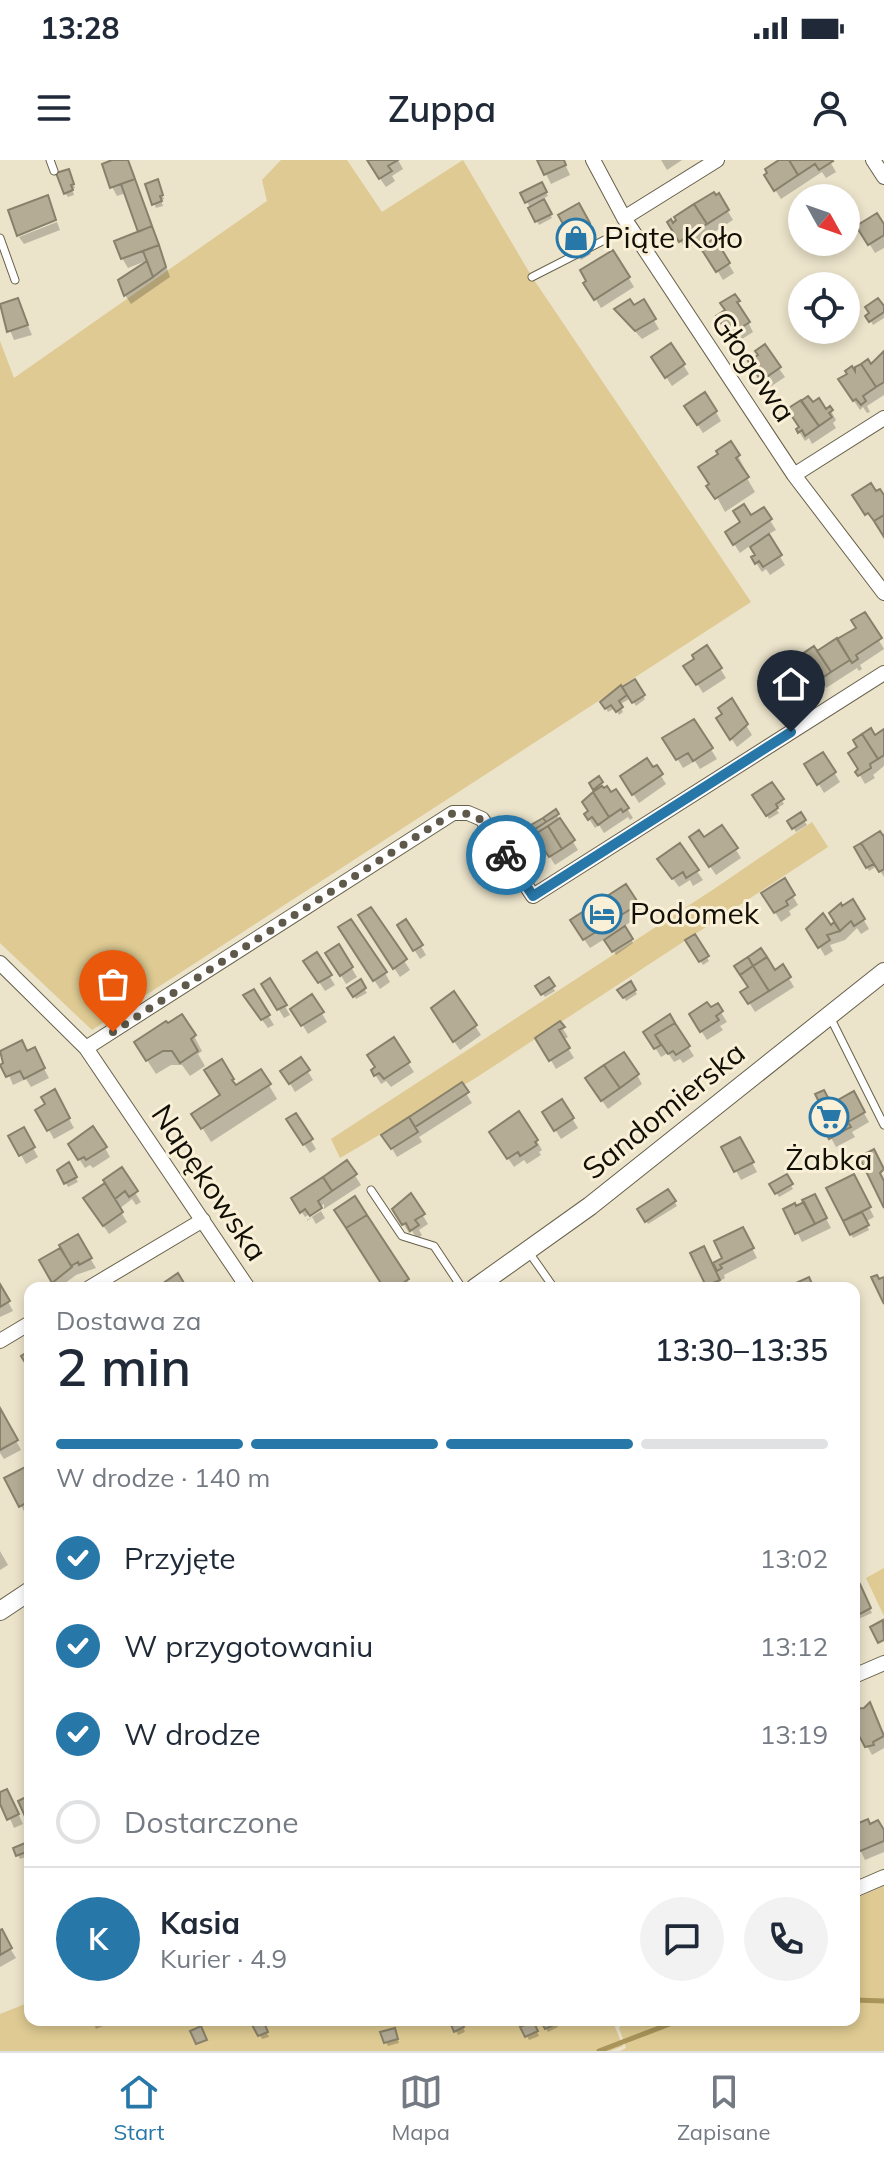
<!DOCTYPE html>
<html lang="pl">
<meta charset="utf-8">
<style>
:root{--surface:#fff;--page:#f2f2f3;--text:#1f2937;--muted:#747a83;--line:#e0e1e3;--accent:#2777a8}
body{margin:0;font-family:Mulish,sans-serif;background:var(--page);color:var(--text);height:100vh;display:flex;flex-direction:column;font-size:30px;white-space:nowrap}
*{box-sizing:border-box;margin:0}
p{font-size:26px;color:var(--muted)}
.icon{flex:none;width:44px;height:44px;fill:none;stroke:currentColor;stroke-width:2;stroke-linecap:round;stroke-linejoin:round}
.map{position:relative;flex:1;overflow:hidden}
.drawer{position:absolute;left:24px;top:1122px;width:836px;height:744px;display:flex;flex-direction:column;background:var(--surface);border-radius:16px;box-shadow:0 4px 12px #0003}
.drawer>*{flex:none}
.needle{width:52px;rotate:130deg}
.tools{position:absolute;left:788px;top:24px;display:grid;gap:16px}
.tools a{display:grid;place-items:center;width:72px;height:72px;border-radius:50%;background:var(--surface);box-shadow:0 4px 12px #0003;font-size:40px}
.pin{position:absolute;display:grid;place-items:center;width:68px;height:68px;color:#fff;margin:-82px -34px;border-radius:50% 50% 50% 0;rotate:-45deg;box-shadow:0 0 8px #0007}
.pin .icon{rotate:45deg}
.courier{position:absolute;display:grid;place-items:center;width:80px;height:80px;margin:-40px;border:6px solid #2777a8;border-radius:50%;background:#fff;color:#222;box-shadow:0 2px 10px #0007}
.head em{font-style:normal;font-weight:600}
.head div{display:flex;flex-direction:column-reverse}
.head{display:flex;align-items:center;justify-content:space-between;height:136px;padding:0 32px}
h1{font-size:52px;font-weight:600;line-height:60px}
.bar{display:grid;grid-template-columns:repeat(4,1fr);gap:12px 8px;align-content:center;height:96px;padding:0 32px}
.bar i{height:10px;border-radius:6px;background:var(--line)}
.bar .on{background:var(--accent)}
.bar p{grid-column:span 4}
.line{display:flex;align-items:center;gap:20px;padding:0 32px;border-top:2px solid var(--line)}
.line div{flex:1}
.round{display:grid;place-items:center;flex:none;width:84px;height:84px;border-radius:42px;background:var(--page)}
ol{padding:0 32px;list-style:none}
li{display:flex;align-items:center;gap:24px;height:88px}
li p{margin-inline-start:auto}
li .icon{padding:8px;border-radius:50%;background:var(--accent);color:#fff;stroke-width:4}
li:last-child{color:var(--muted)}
li i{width:44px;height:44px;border:4px solid var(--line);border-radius:50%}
.status{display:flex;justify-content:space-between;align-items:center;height:56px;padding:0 40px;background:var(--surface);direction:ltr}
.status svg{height:22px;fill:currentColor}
header{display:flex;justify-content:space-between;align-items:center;height:104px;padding:0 32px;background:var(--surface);font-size:36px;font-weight:600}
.tab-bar{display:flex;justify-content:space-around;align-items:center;height:112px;border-top:2px solid var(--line);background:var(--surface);font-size:22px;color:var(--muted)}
.tab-bar a{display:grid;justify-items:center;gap:4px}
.tab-bar .on{color:var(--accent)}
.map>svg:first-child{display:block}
.green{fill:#deca92}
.shadow{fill:#0003}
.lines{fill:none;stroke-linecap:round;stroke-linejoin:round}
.stream{stroke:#a9955a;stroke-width:5}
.building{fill:#b4ac95;stroke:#88806a;stroke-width:2}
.service-casing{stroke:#67604a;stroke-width:9}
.minor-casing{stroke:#67604a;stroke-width:16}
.tertiary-casing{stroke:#67604a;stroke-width:20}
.service{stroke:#fff;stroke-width:7}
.minor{stroke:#fff;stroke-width:14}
.tertiary{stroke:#fff;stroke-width:18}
.done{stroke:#5e594b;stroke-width:8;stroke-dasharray:0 14.4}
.route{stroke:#2777a8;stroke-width:10}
.labels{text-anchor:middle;stroke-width:6;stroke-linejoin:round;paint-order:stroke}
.poi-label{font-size:30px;fill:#120f07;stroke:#f9f0d7;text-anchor:start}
.street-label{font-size:30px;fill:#120f07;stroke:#f9f0d7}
</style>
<div class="status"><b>13:28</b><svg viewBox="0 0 49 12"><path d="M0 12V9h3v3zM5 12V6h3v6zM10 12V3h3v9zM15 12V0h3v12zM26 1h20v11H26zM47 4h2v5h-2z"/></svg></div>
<header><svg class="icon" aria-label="menu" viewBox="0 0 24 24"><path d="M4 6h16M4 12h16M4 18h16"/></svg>Zuppa<svg class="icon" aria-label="person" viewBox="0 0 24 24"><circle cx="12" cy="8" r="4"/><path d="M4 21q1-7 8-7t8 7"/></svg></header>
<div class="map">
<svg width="884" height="1891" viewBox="0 0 884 1891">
<rect width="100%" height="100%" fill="#ebe3ca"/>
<path class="green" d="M281,0H347L382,52L463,0L532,117L751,442L92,870L0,783V181L14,218L267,41L262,20Z
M812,662L828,687L474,919L340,998L331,979L714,729Z
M884,1408V1456L866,1418Z
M884,1726V1891H620L626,1888L619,1868L626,1860H854V1739Z
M30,1842V1860H612L623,1886L610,1891H0V1854Z"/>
<path class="shadow" d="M118,0H127L131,7L170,117L131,144L125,135L151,99L128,108L122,98L141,73L126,33L117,36L112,27Z
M367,0H398L403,9L392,16L395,21L386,27Z
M539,0H563L570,15L551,24Z
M661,0H682L667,10Z
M782,0H829L836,12L826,18L822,12L781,39L766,15Z
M70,15L75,28L72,29L74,35L68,37L65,33Z
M147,25L159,26L164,39L161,40L163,46L156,48Z
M542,25L548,36L542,39L552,58L539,65L523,34Z
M719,36L733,60L686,90L669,62L672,65Z
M578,46L593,73L583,79L591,94L581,100L569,80L573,78L560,56Z
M57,62L60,70L24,84L19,77Z
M859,67L884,68V88L875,93Z
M714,80L734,113L723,120L703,87Z
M613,92L634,127L601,148L586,123Z
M735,136L753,172L736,183L724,165Z
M17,140L32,175L14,180L0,146Z
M643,142L659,169L642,179L616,150L634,148Z
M884,150V158L873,165L868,156Z
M671,186L689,214L672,226L659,206Z
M764,187L785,217L767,229L756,211Z
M884,194V235L867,246L870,252L867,253L863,247L860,250L846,229Z
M830,249L836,260L833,263L836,268L812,284L809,278L805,281L798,270Z
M716,252L721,261L703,273L692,256Z
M738,296L746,311L744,313L755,332L725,352L701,308Z
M763,349L776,370L767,375L785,405L770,415L766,409L762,412L758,406L754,398L757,395L751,385L740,393L727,373Z
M864,455L884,489L860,505L862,509L859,511L857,508L826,528L823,523L817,526L808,512L817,493L858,469Z
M707,488L726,518L703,533L686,506Z
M788,506L807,537L792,547L794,549L781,555L761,522Z
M634,521L645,539L636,546L631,538L619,545L623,552L619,555L615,548L608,552L603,542Z
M731,541L752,575L737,587L719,559Z
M693,561L717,599L700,609L695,601L683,608L665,579Z
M884,572V606L873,615L875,618L865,624L858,612L874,578Z
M823,594L840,622L824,633L807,604Z
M656,608L666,624L639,643L622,617Z
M598,619L610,635L616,631L633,658L630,660L628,657L604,673L599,665L595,668L586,654L590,652L597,633L591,624Z
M772,624L784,644L776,649L779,653L769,659L755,636Z
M555,652L578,690L555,705L532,667Z
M800,655L807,665L796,672L790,662Z
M722,667L741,698L716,715L697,687L703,680Z
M884,673V717L877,706L869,711L856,688Z
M680,686L703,720L693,726L690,720L679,727L665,708Z
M784,721L798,745L789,751L791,755L781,762L764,734Z
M625,726L642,754L623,767L633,783L616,795L606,778L590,788L572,761Z
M853,742L869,769L861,774L857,768L845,780L830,785L833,791L825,796L809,769L830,767L837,763L842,749Z
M371,749L410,810L400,817L366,765Z
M406,761L426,795L420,799L405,775Z
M694,776L709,801L703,805L687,781Z
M346,777L385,813L390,822L380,829Z
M338,786L357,817L346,824L328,793Z
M316,795L335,825L325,831L306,802Z
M782,807L794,827L755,852L743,833Z
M548,820L555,831L545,837L538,827Z
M270,821L290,855L284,858L264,825Z
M360,822L367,833L356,839L350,829Z
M630,824L637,834L626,841L620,831Z
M253,831L274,865L268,868L251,845Z
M454,834L481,875L460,890L438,858Z
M312,837L327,862L308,874L293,849Z
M717,846L727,862L720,866L723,870L707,880L691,855Z
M669,857L694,896L683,903L680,899L674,902L668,893L661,897L646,873Z
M560,864L568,877L563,880L574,898L556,909L538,878Z
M194,876L202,891L198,894L205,906L190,916L182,905H171L156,914L145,897Z
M393,880L414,912L391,927L386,921L381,924L373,911Z
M21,883L27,894L34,890L49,918L31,927L26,919L13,925L0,893Z
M301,900L313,920L295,932L283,912Z
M221,902L237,927L261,912L277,939L211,982L194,954L222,936Z
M637,915L642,924L608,949L593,928Z
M461,925L472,943L419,977L422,982L397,997L384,975Z
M54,932L74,968L54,979L38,951L48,945Z
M853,934L869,962L852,972L855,977L836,987L820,958L831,946Z
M562,942L578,968L561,979L545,953Z
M296,955L316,989L310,993L293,969Z
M23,970L38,997L26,1004L11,977Z
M740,980L757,1012L741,1020L724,988Z
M537,981L542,990L539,992L541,995L527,1004L524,1000L514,1007L497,982Z
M70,985L105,988L110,997L93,1008L90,1005L85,1008Z
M347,1003L361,1025L321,1051L325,1058L316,1064L312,1057L307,1061V1060L324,1049V1044L305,1057L293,1039Z
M69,1005L78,1022L68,1027L59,1010Z
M121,1010L141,1042L136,1045L132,1039L119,1049L127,1062L109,1074L91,1048Z
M786,1017L793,1029L779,1037L772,1025Z
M858,1026L874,1057L865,1062L869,1070L853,1078L829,1028Z
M667,1031L677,1046L648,1064L639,1050Z
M411,1036L428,1064L419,1070L422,1075L417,1079L412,1071L409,1073L395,1050Z
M819,1045L831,1068L802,1082L786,1050Z
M742,1069L757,1098L724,1115L725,1118L720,1121L723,1128H709L692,1094L712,1105L725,1099Z
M77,1077L96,1108L76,1115L64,1124L66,1127L64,1128H57L42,1101Z
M407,1120L412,1128H385Z
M0,1127L13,1151L0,1157Z
M0,1251L21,1290L4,1299L0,1293Z
M30,1307V1353L26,1355L7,1319Z
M0,1391L8,1405L0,1410Z
M859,1427L872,1453L854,1461V1429Z
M854,1552L875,1556L884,1574V1588L872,1595L854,1561Z
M0,1635L12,1641L23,1664L14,1668Z
M870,1666L884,1674V1692L865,1700L854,1677V1667Z
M15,1689H27L29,1696L20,1699Z
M0,1772L16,1798L0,1807Z
M92,1860H100L103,1866L96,1869Z
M451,1860H460L465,1872L458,1875Z
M542,1860H555L558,1867L548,1872Z
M261,1861L269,1877L262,1879L254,1864Z
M533,1863L539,1876L529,1880L523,1868Z
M396,1874L399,1883L388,1886L386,1882Z"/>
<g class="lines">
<path class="stream" d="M854,1840L884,1841
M599,1891L680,1860"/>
</g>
<path class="building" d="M112,0H128L135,19L110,28L102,4Z
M367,0H398L388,6L392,11L379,19Z
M537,0H564L566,5L544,15Z
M779,0H789L798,15L774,31L764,15L767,13L765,9Z
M789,0H832L833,1L819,10L815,4L798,15Z
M69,9L74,24L71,25L73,30L64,34L56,13Z
M135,19L152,66L138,72L121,24Z
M158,19L163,35L160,36L162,41L152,45L145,24Z
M542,22L547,32L525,43L520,33Z
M714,32L716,35L719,33L729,50L707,64L694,44Z
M48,35L56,60L17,76L8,50Z
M544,39L552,54L535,62L528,48Z
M579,43L590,63L569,75L558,55Z
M694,44L707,64L679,82L667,62L671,59L673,63L676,60L674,57Z
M877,53L884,64V75L868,85L856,66Z
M152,66L159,85L121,99L114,81Z
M580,71L585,79L571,87L566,79Z
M715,78L730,103L716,112L700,87Z
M159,85L166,107L153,117L143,91Z
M613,90L630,117L594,140L583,123L586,121L580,110Z
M147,101L153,117L124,136L118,120Z
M735,134L740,141L737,142L750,162L729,175L716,156L725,150L720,143Z
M18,138L28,165L7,172L0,144Z
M878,138L884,146V152L869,162L865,156L869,153L865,147Z
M630,139L634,145L644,139L656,159L635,171L614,149Z
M671,183L685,204L665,218L651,197Z
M765,184L781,207L761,221L748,201L758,195L755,191Z
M884,191V222L876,227L861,204L868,199L871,204Z
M861,204L876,227L863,236L866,241L861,245L856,239L853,241L838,219L847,214L845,211L852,206L855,211V207Z
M705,232L717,251L697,265L684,246Z
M808,236L813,242L819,238L826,249L830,246L833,250L829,253L832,257L819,266L801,241Z
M801,240L819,266L805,276L802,270L798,273L796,269L799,267L787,249Z
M731,281L740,295L736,298L749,317L715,339L706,326L709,324L698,307L718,294L716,291Z
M871,323L876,331L880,329L884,335V355L874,361L868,353L865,355L852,335Z
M744,344L751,355L764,347L772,359L733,385L725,372L740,362L733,351Z
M884,355V377L874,361Z
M769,374L782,395L763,407L759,401L755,404L751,397L755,395L750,387Z
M865,452L882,478L856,495L858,499L852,503L837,479L856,468L851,460Z
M837,478L850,500L831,512L817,491Z
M707,485L722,508L696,525L683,506L694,499L692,495Z
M814,486L831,512L819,520L816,515L811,518L800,502L805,498L802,494Z
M789,503L803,527L788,536L790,539L774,546L758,521Z
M635,519L645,535L632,543L622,527Z
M621,525L627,535L619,541L623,547L616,552L611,545L605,549L600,542Z
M732,538L748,564L730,580L716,558L722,554L718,548Z
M694,559L713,588L693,601L688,593L676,600L662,578Z
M871,568L875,575L884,569V595L878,599L862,574Z
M862,574L878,599L870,604L871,608L858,616L855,612L858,609L848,593L857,587L853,580Z
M823,592L836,612L817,625L804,604Z
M647,598L653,607L657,605L663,614L632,635L620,616Z
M599,616L603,622L593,630L589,623Z
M772,622L784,639L776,644L778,648L766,656L752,635Z
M602,626L604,628L607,626L611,632L616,629L629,648L623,652L621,649L609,657L593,632Z
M593,632L609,657L598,665L592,657L588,660L584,654L588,651L582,642Z
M556,649L559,654L546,662L543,658Z
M801,652L806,660L792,669L787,661Z
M543,658L546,662L532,671L529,666Z
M560,658L575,680L562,689L548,666Z
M722,665L738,688L709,707L689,677L699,670L704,677Z
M548,666L562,689L549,697L534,675Z
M880,671L884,677V709L879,712L861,683Z
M680,683L699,710L686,718L683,712L672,719L657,699Z
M861,683L874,704L866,708L854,687Z
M785,718L795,735L786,741L788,745L774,753L761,733Z
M626,724L639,744L618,757L620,761L605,770L604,767L583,780L570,760Z
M853,739L865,759L854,766L851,761L840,771L829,753L841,743L842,746Z
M371,747L407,799L393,809L358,755Z
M823,753L831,765L834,762L840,771L827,775L830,780L818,788L806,769Z
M351,759L387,812L373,821L338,767Z
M406,759L423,785L413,791L397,765Z
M625,766L633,779L612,792L604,780Z
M695,774L709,796L699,802L685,780Z
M339,784L353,807L340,816L325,793Z
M761,788L767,797L753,806L748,797Z
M317,792L332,815L318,823L303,801Z
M748,797L753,806L740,815L734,806Z
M767,797L775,810L783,804L791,817L769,831L753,806Z
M753,806L769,831L748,844L740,832L748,827L740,815Z
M549,817L555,826L541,835L535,826Z
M270,818L287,845L277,850L261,824Z
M361,819L366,828L353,837L347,828Z
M631,821L636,830L623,838L617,830Z
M254,829L270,855L261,860L243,835Z
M454,831L477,865L453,882L431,848Z
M312,834L324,852L301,866L290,849Z
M707,842L711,847L718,843L723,851L716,856L719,860L700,872L689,854Z
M182,854L196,875L191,879L198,891L180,903L172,891H163L146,901L134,882L166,861L168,863Z
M670,854L675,863L655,875L661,885L654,889L643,872Z
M560,861L565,867L559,870L570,888L549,901L535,878Z
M675,863L690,886L676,895L673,891L668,894L655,875Z
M394,877L410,902L384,919L379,913L374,916L371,910L375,907L367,895Z
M22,880L27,891L35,887L45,908L24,919L20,911L6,917L0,905L3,903L0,891Z
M624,892L639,914L620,928L604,905Z
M301,897L310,910L289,924L280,911Z
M222,899L234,919L232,920L236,925L261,909L271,924L201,969L191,954L220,935L204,910Z
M604,905L620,928L601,941L585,918Z
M462,922L469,932L415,967L409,957Z
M55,929L70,958L47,971L35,950L45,944L41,937Z
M824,930L845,970L829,979L818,958L821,946L815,934Z
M854,931L865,952L848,962L851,967L845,970L831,944Z
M562,939L574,958L554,971L542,952Z
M519,951L538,980L535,982L537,985L520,996L518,992L507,999L489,972Z
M296,953L313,979L303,985L286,959Z
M409,957L418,972L391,989L381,975Z
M93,966L107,987L86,1000L84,997L78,1000L68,984Z
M24,967L35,987L19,996L8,976Z
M740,977L754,1002L734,1012L721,987Z
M874,989L884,1009L880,1013L884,1021V1048L859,997Z
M347,1000L357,1014L332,1031L323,1017Z
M69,1002L77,1017L64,1024L57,1010Z
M122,1007L138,1031L129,1037L125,1031L115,1039L103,1020Z
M787,1014L793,1024L775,1034L769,1024Z
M854,1014L871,1047L843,1061L826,1028Z
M323,1017L332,1031L318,1041L322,1048L310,1056L305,1049L300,1053L291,1038Z
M105,1023L123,1052L103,1066L83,1038Z
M668,1029L676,1041L645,1062L637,1049Z
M411,1033L425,1054L415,1060L419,1065L410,1071L406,1063L402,1065L392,1049Z
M815,1034L827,1058L815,1064L802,1040Z
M355,1036L367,1055L346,1068L334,1050Z
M804,1042L815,1064L795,1074L783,1049L795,1043L796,1046Z
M862,1052L869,1065L850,1075L843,1061Z
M367,1055L409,1119L395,1128H384L346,1068Z
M743,1067L754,1088L720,1105L722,1108L717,1111L713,1103L722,1098L714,1081Z
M78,1074L92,1098L79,1105L78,1102L71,1106L59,1085Z
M704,1086L720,1120L706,1126L690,1093Z
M60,1088L72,1107L52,1123L39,1100Z
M178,1113L187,1128H182L179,1123L171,1128H156Z
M877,1115L879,1119L884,1117V1144L871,1117Z
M809,1117L814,1128H799L796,1123Z
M0,1124L10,1141L0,1147Z
M30,1190V1202L26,1204L21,1196Z
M0,1248L18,1280L0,1290Z
M29,1305L30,1341L19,1347L4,1318Z
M860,1424L871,1448L854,1457V1427Z
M883,1460L884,1480L878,1483L870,1467Z
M870,1542L884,1576L873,1582L874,1585L865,1587L854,1566V1549L864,1548Z
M7,1629L19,1654L7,1660L0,1644V1632Z
M30,1635V1663H28L18,1641Z
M868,1659L870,1664L878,1660L884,1670V1681L858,1692L854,1682V1665Z
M25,1683L29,1691L16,1696L13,1688Z
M2,1769L12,1788L0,1795V1770Z
M259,1860H263L268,1872L258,1876L251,1863Z
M449,1860H461L464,1867L454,1872Z
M540,1860H556L558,1863L545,1869Z
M533,1861L538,1871L525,1877L520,1867Z
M201,1866L207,1880L196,1884L190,1871Z
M395,1868L398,1879L384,1883L380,1872Z"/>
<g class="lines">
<defs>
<path id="service" d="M50,0L54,11
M0,78L15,120
M532,117L630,67
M830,857L884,965
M371,1030L402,1076L434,1086L462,1128
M528,1091L554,1128"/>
<path id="minor" d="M593,0L624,58L794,315L884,433
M873,0L884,17
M624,58L717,0
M794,315L884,258
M0,803L86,888L248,1128
M86,888L453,653H468L482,659L533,736L884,513
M89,1128L203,1060
M0,1181L30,1163
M854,1516L884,1503
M854,1730L884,1717"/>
<path id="tertiary" d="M475,1128L590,1046L884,812
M0,1451L30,1431"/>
</defs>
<use href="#service" class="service-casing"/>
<use href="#minor" class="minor-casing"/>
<use href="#tertiary" class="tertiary-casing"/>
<use href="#service" class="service"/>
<use href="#minor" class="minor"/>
<use href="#tertiary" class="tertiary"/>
</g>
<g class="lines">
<path class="done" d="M113,872L453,653C486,652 490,670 506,695"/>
<path class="route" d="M506,695L533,736L791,572"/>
</g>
<defs>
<symbol id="shop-ring" viewBox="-11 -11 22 22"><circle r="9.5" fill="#f9f0d7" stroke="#2777a8" stroke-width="1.5"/><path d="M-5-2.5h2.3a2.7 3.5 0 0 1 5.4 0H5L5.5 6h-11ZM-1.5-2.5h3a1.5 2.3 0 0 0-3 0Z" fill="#2777a8"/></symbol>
<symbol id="hotel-ring" viewBox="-11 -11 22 22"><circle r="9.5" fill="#f9f0d7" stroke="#2777a8" stroke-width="1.5"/><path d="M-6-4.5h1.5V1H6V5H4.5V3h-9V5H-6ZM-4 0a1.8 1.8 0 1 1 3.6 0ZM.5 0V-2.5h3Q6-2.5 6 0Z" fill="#2777a8"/></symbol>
<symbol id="supermarket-ring" viewBox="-11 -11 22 22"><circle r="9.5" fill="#f9f0d7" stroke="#2777a8" stroke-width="1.5"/><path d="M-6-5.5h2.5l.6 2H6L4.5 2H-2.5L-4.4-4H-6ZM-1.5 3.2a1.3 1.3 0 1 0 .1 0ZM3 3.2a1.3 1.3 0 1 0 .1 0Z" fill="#2777a8"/></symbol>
</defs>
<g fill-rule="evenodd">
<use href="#shop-ring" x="554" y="56" width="44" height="44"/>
<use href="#hotel-ring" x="580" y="732" width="44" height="44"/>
<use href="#supermarket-ring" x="807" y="935" width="44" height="44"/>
</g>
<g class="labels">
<g class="poi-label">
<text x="604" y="88">Piąte Koło</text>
<text x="630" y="764">Podomek</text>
<text x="829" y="1010" text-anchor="middle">Żabka</text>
</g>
<g class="street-label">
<text transform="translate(753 207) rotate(56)" y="10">Głogowa</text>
<text transform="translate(664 951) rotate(-39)" y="10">Sandomierska</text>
<text transform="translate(209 1023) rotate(56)" y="10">Napękowska</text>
</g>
</g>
</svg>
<div class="tools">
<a><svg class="needle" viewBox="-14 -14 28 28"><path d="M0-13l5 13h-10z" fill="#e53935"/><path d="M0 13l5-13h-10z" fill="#747a83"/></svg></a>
<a><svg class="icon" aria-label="locate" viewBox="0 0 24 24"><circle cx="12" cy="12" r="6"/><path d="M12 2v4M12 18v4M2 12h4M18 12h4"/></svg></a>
</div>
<div class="pin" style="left:113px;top:872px;background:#ea580c"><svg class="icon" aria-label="bag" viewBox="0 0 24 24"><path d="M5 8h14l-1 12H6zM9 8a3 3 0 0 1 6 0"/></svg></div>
<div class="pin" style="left:791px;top:572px;background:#1f2937"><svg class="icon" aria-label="home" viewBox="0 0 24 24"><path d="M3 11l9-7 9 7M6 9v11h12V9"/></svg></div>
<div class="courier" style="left:506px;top:695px"><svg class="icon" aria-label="bike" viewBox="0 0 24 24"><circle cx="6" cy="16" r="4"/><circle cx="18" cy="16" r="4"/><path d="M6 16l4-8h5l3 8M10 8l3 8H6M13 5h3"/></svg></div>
<section class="drawer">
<div class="head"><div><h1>2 min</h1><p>Dostawa za</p></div><em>13:30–13:35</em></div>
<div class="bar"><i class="on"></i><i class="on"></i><i class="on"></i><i></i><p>W drodze · 140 m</p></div>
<ol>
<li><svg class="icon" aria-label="check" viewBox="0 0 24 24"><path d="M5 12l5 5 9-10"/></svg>Przyjęte<p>13:02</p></li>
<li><svg class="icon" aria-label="check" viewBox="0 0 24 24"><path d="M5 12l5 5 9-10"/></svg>W przygotowaniu<p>13:12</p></li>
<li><svg class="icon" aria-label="check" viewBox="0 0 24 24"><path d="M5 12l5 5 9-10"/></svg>W drodze<p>13:19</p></li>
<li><i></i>Dostarczone</li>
</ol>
<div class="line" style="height:144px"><b class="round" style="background:var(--accent);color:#fff">K</b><div><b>Kasia</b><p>Kurier · 4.9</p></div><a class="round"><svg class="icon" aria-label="chat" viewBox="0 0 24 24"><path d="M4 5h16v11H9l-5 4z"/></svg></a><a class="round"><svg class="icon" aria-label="phone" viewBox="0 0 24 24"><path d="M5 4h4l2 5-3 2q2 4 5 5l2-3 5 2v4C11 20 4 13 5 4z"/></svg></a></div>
</section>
</div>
<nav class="tab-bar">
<a class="on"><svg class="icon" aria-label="home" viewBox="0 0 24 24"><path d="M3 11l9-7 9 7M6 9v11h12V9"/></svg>Start</a>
<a><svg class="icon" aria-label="map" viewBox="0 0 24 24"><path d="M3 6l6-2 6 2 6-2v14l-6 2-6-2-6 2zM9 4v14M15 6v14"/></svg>Mapa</a>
<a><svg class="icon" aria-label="saved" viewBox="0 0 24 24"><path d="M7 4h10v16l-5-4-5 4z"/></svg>Zapisane</a>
</nav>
